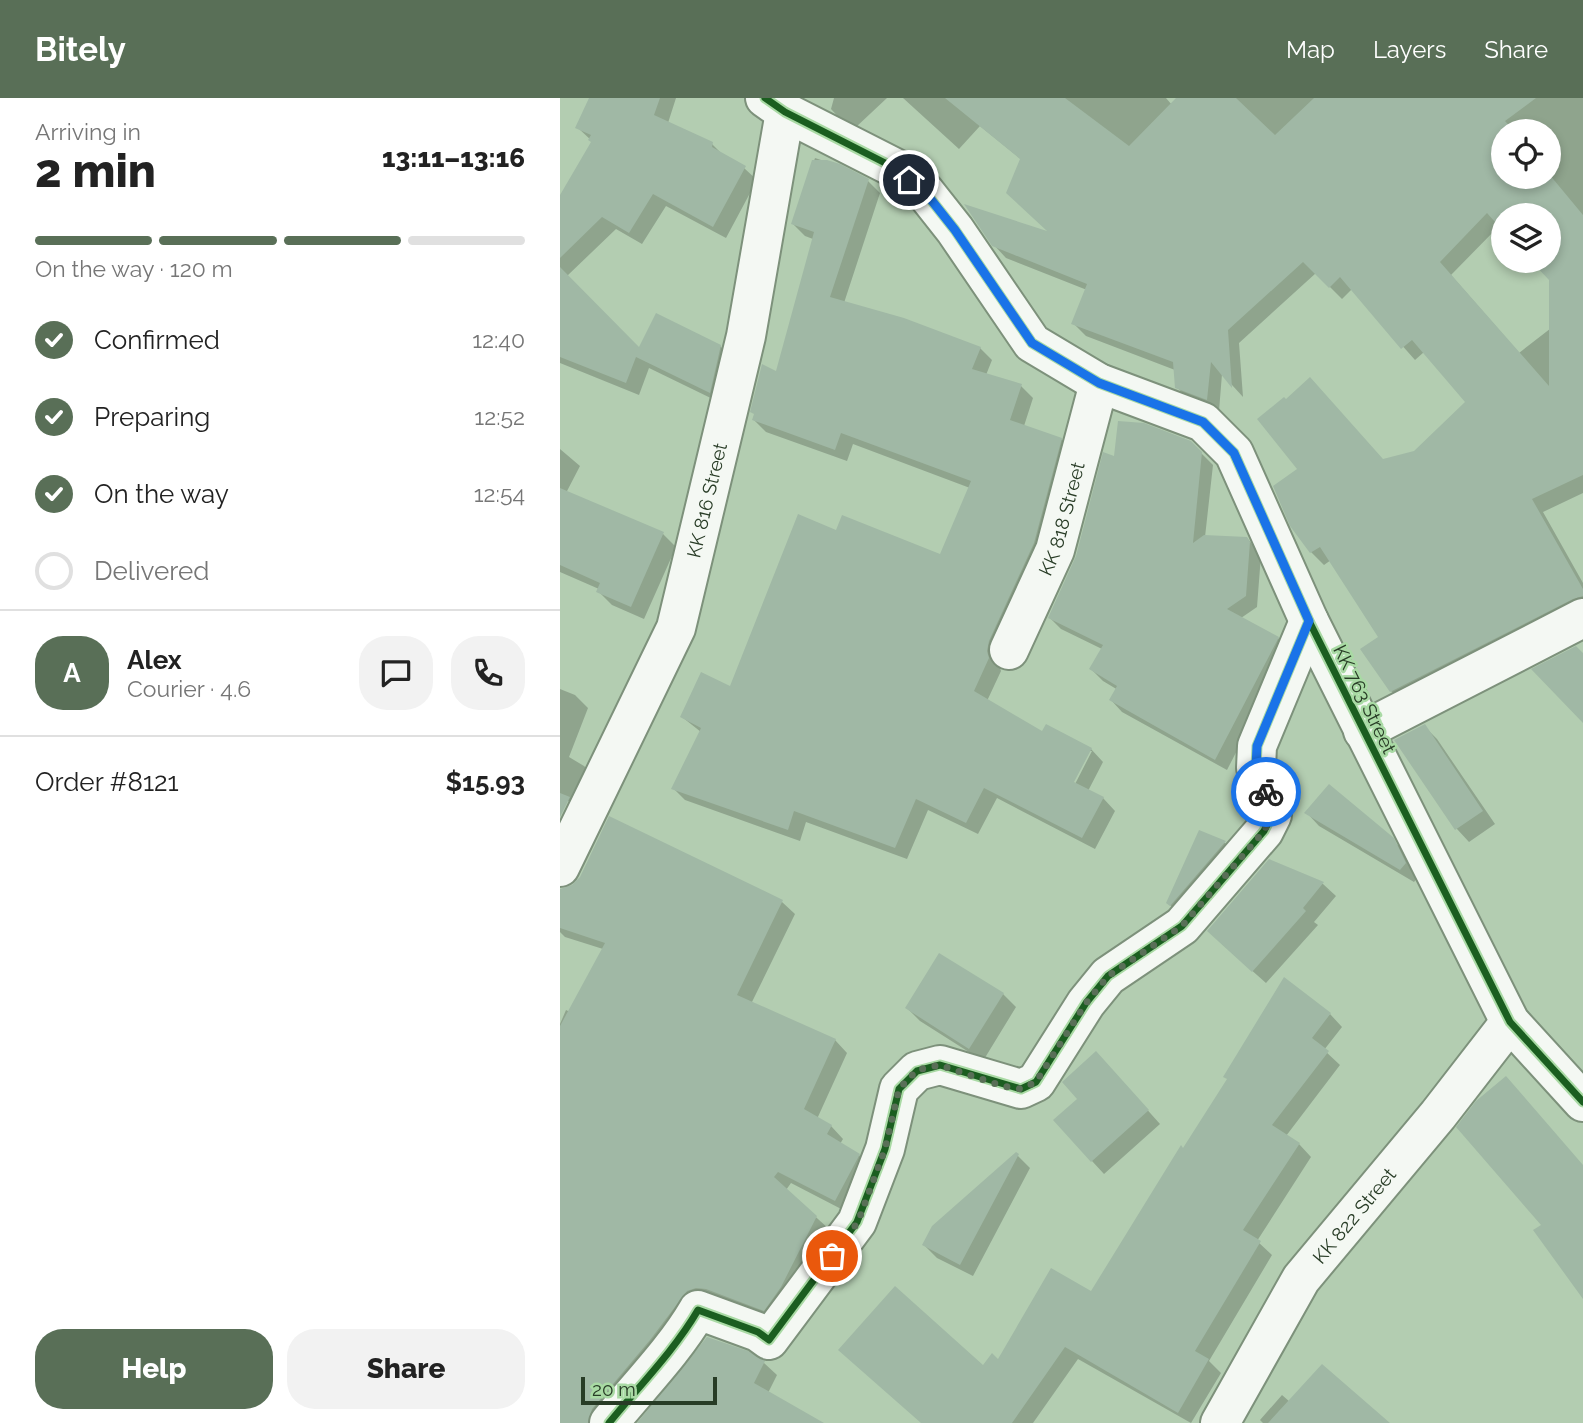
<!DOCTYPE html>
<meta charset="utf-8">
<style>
:root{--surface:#fff;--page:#f2f2f2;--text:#222;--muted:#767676;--line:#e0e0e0;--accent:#596f57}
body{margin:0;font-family:Raleway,sans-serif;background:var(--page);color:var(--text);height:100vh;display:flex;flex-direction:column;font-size:26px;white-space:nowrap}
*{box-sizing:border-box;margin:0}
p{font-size:23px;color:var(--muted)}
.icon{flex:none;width:38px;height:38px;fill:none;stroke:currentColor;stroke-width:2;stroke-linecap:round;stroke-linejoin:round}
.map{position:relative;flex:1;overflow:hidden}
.side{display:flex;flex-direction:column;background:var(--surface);width:560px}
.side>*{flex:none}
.buttons{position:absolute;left:931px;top:21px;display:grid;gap:14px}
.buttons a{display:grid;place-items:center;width:70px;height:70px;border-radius:50%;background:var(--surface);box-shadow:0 4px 10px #0003;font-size:35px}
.scale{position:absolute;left:21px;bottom:18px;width:136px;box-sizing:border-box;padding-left:7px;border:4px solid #283c26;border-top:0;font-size:19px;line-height:24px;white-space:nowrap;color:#283c26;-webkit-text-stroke:5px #a9daa4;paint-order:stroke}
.pin{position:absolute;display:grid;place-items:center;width:60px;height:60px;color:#fff;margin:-30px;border:4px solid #fff;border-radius:50%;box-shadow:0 2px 7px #0007}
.courier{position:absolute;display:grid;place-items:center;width:70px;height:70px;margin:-35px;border:5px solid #1a73e8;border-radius:50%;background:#fff;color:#222;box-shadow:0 2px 9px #0007}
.summary em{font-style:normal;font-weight:800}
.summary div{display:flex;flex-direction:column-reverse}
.summary{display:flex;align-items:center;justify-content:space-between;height:119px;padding:0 35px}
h1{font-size:46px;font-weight:800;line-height:52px}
.bar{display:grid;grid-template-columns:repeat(4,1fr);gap:10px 7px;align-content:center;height:84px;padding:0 35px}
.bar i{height:9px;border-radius:5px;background:var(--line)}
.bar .current{background:var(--accent)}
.bar p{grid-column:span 4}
.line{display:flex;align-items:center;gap:18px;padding:0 35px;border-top:2px solid var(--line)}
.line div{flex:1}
.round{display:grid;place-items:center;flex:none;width:74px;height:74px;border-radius:28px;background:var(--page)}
ol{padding:0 35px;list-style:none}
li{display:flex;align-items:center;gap:21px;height:77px}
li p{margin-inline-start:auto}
li .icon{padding:7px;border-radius:50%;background:var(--accent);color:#fff;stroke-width:4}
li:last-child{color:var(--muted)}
li i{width:38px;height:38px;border:4px solid var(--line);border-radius:50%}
.button{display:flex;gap:14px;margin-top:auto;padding:14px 35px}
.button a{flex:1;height:80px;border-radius:28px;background:var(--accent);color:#fff;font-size:28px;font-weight:800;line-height:80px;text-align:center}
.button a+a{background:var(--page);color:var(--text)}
header{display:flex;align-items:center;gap:42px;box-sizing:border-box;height:98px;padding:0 35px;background:var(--accent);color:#fff}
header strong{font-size:33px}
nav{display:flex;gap:38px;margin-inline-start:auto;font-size:24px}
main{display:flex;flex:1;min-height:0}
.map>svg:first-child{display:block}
.shadow{fill:#0003;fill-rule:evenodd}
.building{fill:#a0b8a5;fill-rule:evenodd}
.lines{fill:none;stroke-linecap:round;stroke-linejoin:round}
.minor-casing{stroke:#7d917b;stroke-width:42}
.minor{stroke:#f4f8f3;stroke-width:38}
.cycleway-casing{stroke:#a9daa4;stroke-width:11}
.cycleway{stroke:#1b5e20;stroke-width:7}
.done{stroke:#596f57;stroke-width:7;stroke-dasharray:0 12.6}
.route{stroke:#1a73e8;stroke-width:9}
.labels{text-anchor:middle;stroke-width:5;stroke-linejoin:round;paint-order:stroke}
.street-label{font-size:19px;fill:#283c26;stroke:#a9daa4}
</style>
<header>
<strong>Bitely</strong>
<nav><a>Map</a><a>Layers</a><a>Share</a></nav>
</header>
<main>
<section class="side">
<div class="summary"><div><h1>2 min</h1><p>Arriving in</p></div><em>13:11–13:16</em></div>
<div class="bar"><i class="current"></i><i class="current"></i><i class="current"></i><i></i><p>On the way · 120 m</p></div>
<ol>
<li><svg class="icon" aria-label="check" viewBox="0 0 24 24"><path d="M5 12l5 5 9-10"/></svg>Confirmed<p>12:40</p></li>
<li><svg class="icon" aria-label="check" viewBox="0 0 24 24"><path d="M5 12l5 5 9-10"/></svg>Preparing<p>12:52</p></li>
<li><svg class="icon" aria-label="check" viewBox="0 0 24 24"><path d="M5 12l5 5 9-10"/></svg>On the way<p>12:54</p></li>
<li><i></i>Delivered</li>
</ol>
<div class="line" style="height:126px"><b class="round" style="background:var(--accent);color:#fff">A</b><div><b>Alex</b><p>Courier · 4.6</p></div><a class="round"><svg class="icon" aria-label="chat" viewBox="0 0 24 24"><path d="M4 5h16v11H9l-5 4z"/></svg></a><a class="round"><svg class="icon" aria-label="phone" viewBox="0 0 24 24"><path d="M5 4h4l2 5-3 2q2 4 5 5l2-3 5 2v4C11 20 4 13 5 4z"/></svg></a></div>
<div class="line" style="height:91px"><div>Order #8121</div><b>$15.93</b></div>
<div class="button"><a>Help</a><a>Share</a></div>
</section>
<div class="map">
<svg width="1023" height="1325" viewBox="0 0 1023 1325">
<rect width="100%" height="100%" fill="#b3cdb1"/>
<path class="shadow" d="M31,0H116L108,25L152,46L165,59L184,70L197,82L166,140L106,108L82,146L56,131L7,178L79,252L160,248L173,261L163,306L89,270L79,297L0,265V100L33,44L17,29Z
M274,0H327L295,30L283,24L271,11Z
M343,0H606L612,7L619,0H1023V395L983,414L1023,485V514L844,606L831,593L802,552L820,540L771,462L764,467L751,454L732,427L824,363L855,355L907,304L864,254L855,262L792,191L782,201L756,175L679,245L683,299L662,276L659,313L629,302L617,289L615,272L526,238L513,225L527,192L446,160L433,146L492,136L462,62L420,28L399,51ZM943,33H989V79H943ZM943,117H989V163H973L1017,210L959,255L891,177L940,127L943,130Z
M255,60L279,68L308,83L320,95L284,205L420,250L432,262L426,277L461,288L473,300L464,328L501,341L513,354L439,567L441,573L427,603L483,635L531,651L543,664L528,693L543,700L555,713L535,751L437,700L418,736L368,712L347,761L246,724L240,743L125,702L113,690L141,634L122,619L171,590L277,434L381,458L410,390L293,346L287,363L206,334L194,322L217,276L253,141L245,138L233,126ZM528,653H532L512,692L509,691Z
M630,344L653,367L645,439L687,440L701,457L697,509L681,520L718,540L729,551L667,672L562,614L551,602L558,592L543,583L531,571L542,551L501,531L490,520L518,458L556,361Z
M0,351L20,368L6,395L103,436L116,449L84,521L52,507L38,493L39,491L0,474Z
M0,591L15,597L28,610L9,659L24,668L38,681L24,709L0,700Z
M864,628L877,641L935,726L909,744L897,731L837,642Z
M747,715L832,742L846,755L858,779L854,784L759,728Z
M50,721L222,804L235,816L191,906L275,942L287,955L257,1021L271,1028L283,1041L280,1046L299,1057L311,1070L287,1114L231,1085L226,1092L269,1131L216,1224L159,1203L44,1325H0V926L6,912L10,914L43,851L5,839L0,834V804L21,780Z
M640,734L665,745L671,751L614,811L608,805Z
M709,763L763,786L776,798L754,824L758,827L706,885L662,846Z
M443,896L456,909L423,963L360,923L347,910Z
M770,916L782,929L764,952L780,967L726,1038L739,1046L751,1059L697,1143L712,1157L649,1263L661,1275L631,1325L518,1261L473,1325H362L424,1270L438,1263L532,1195L624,1053Z
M548,968L600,1026L544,1076L532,1063L520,1001Z
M456,1056L470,1070L413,1178L377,1160L364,1147Z
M187,1255L204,1265L217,1277L208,1295L260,1325H80Z
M722,1297L730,1304L826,1325H703L700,1322Z"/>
<path class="building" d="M29,0H100L94,17L153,44L152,49L186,68L153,129L93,96L69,135L42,119L0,160V97L31,44L28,42L31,37L15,30Z
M385,0H505L569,48L616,0H676L715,37L754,0H976L945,23L954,33H943V79H989V76L1023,117V377L972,401L1023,491V498L1013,501L830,594L800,551L818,539L760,449L750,455L730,428L713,388L737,371L697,321L724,299L726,301L750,279L823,361L854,353L905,304L852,242L841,251L780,179L769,190L743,164L668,232L672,290L651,264L647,302L615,290L613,264L511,226L527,186L432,148L404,106L487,133L446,95L460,61ZM927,115L943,133V117H989V163H971L989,182V288L880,164Z
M252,62H267L280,66L309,81L270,199L344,220L421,249L412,271L462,286L450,322L502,340L474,445L429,543L427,553L429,560L414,593L482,633L486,626L532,650L514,684L544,699L522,740L424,690L406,725L356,701L335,750L234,713L228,732L111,691L141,630L120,619L141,574L170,588L238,416L276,432L282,417L380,456L411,383L281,335L275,352L192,322L194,316L190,314L202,266L216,273L254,134L231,126Z
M0,169L79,249L96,215L161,247L150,295L76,259L66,285L0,259Z
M558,323L584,325L631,343L642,354L633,445L644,437L687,439L690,444L686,498L667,511L719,539L655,662L549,602L557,588L529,571L543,547L488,520L516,458L543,354L554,358Z
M0,390L104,434L71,509L36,494L40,485L0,467Z
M1016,548L1023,555V625L971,571Z
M865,626L923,713L895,732L834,642Z
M769,686L834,740L846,765L840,772L744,715Z
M0,695L10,699L0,719Z
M49,718L223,802L177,897L276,941L244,1011L272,1027L267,1036L300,1056L275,1103L218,1074L214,1079L257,1118L221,1189L204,1213L146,1191L136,1190L127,1193L90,1242L32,1311L28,1325H0V928L45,845L0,830V791L12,787L20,779Z
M639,732L666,743L610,808L606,805Z
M709,761L764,784L743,810L746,813L692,874L647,833Z
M379,855L444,895L409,951L345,910Z
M724,879L771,915L752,940L769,953L712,1027L740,1045L683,1132L701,1143L635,1253L649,1261L618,1315L505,1249L452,1325H361L278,1252L335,1188L423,1267L432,1255L438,1261L491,1170L531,1193L621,1047L623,1050L667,981L663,979Z
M536,953L589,1012L531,1064L493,1022L517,1001L502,984Z
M946,978L1023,1067V1201L973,1132L981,1127L896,1029L916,1003Z
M456,1054L459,1056L400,1167L362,1147L372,1128Z
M147,1239L188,1253L205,1263L194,1285L264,1325H77Z
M762,1266L830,1325H708Z"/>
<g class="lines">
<defs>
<g id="minor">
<path d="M205,0L225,14L335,70L365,94L395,132L472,245L539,285L643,324L674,355L749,523L950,924L1023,1004"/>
<path id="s1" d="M449,552L495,452L539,285"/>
<path d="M803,633L1023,520"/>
<path id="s2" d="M0,769L116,530L186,238L225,14"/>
<path d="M49,1325C79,1288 114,1253 138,1212L198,1234L209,1242L297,1124L325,1051L339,991L357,973L380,967L461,991L476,984L526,905L548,878L622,828L704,733L712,717L696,670L697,648L749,523"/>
<path id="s3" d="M660,1325L741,1181L878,1017L950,924"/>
</g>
</defs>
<use href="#minor" class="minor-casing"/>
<use href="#minor" class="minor"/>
<defs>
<path id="cycleway" d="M205,0L225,14L335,70L365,94L395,132L472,245L539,285L643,324L674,355L749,523L950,924L1023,1004
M49,1325C79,1288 114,1253 138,1212L198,1234L209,1242L297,1124L325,1051L339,991L357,973L380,967L461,991L476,984L526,905L548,878L622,828L704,733L712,717L696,670L697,648L749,523"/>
</defs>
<use href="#cycleway" class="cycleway-casing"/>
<use href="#cycleway" class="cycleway"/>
</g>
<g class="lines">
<path class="done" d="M272,1158L298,1124L325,1051L339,991L357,972L380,967L442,988L461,991L476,984L526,905L548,878L622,828L704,733L712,716L706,694"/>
<path class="route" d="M349,82L365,94L395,132L472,245L539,285L643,324L674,355L749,523L697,648L696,670L706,694"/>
</g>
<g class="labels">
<g class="street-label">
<text dy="7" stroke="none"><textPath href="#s2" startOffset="397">KK 816 Street</textPath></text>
<text dy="7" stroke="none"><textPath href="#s1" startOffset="142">KK 818 Street</textPath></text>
<text transform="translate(805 601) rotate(64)" y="7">KK 763 Street</text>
<text dy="7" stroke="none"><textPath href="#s3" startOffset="248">KK 822 Street</textPath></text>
</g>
</g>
</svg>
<div class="buttons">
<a><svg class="icon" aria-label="locate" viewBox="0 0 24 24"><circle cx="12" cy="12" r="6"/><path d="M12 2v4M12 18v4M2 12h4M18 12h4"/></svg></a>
<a><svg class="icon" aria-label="layers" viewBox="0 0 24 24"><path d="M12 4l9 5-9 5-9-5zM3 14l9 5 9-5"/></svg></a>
</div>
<div class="scale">20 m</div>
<div class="pin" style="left:272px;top:1158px;background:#ea580c"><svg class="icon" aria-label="bag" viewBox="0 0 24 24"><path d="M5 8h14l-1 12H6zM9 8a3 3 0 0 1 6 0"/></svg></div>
<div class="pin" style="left:349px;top:82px;background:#1f2937"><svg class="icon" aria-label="home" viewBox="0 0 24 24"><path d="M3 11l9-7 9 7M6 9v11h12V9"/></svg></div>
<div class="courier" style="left:706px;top:694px"><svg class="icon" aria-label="bike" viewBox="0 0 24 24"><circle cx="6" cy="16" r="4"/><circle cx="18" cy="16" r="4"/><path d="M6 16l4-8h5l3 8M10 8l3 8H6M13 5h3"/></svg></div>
</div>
</main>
